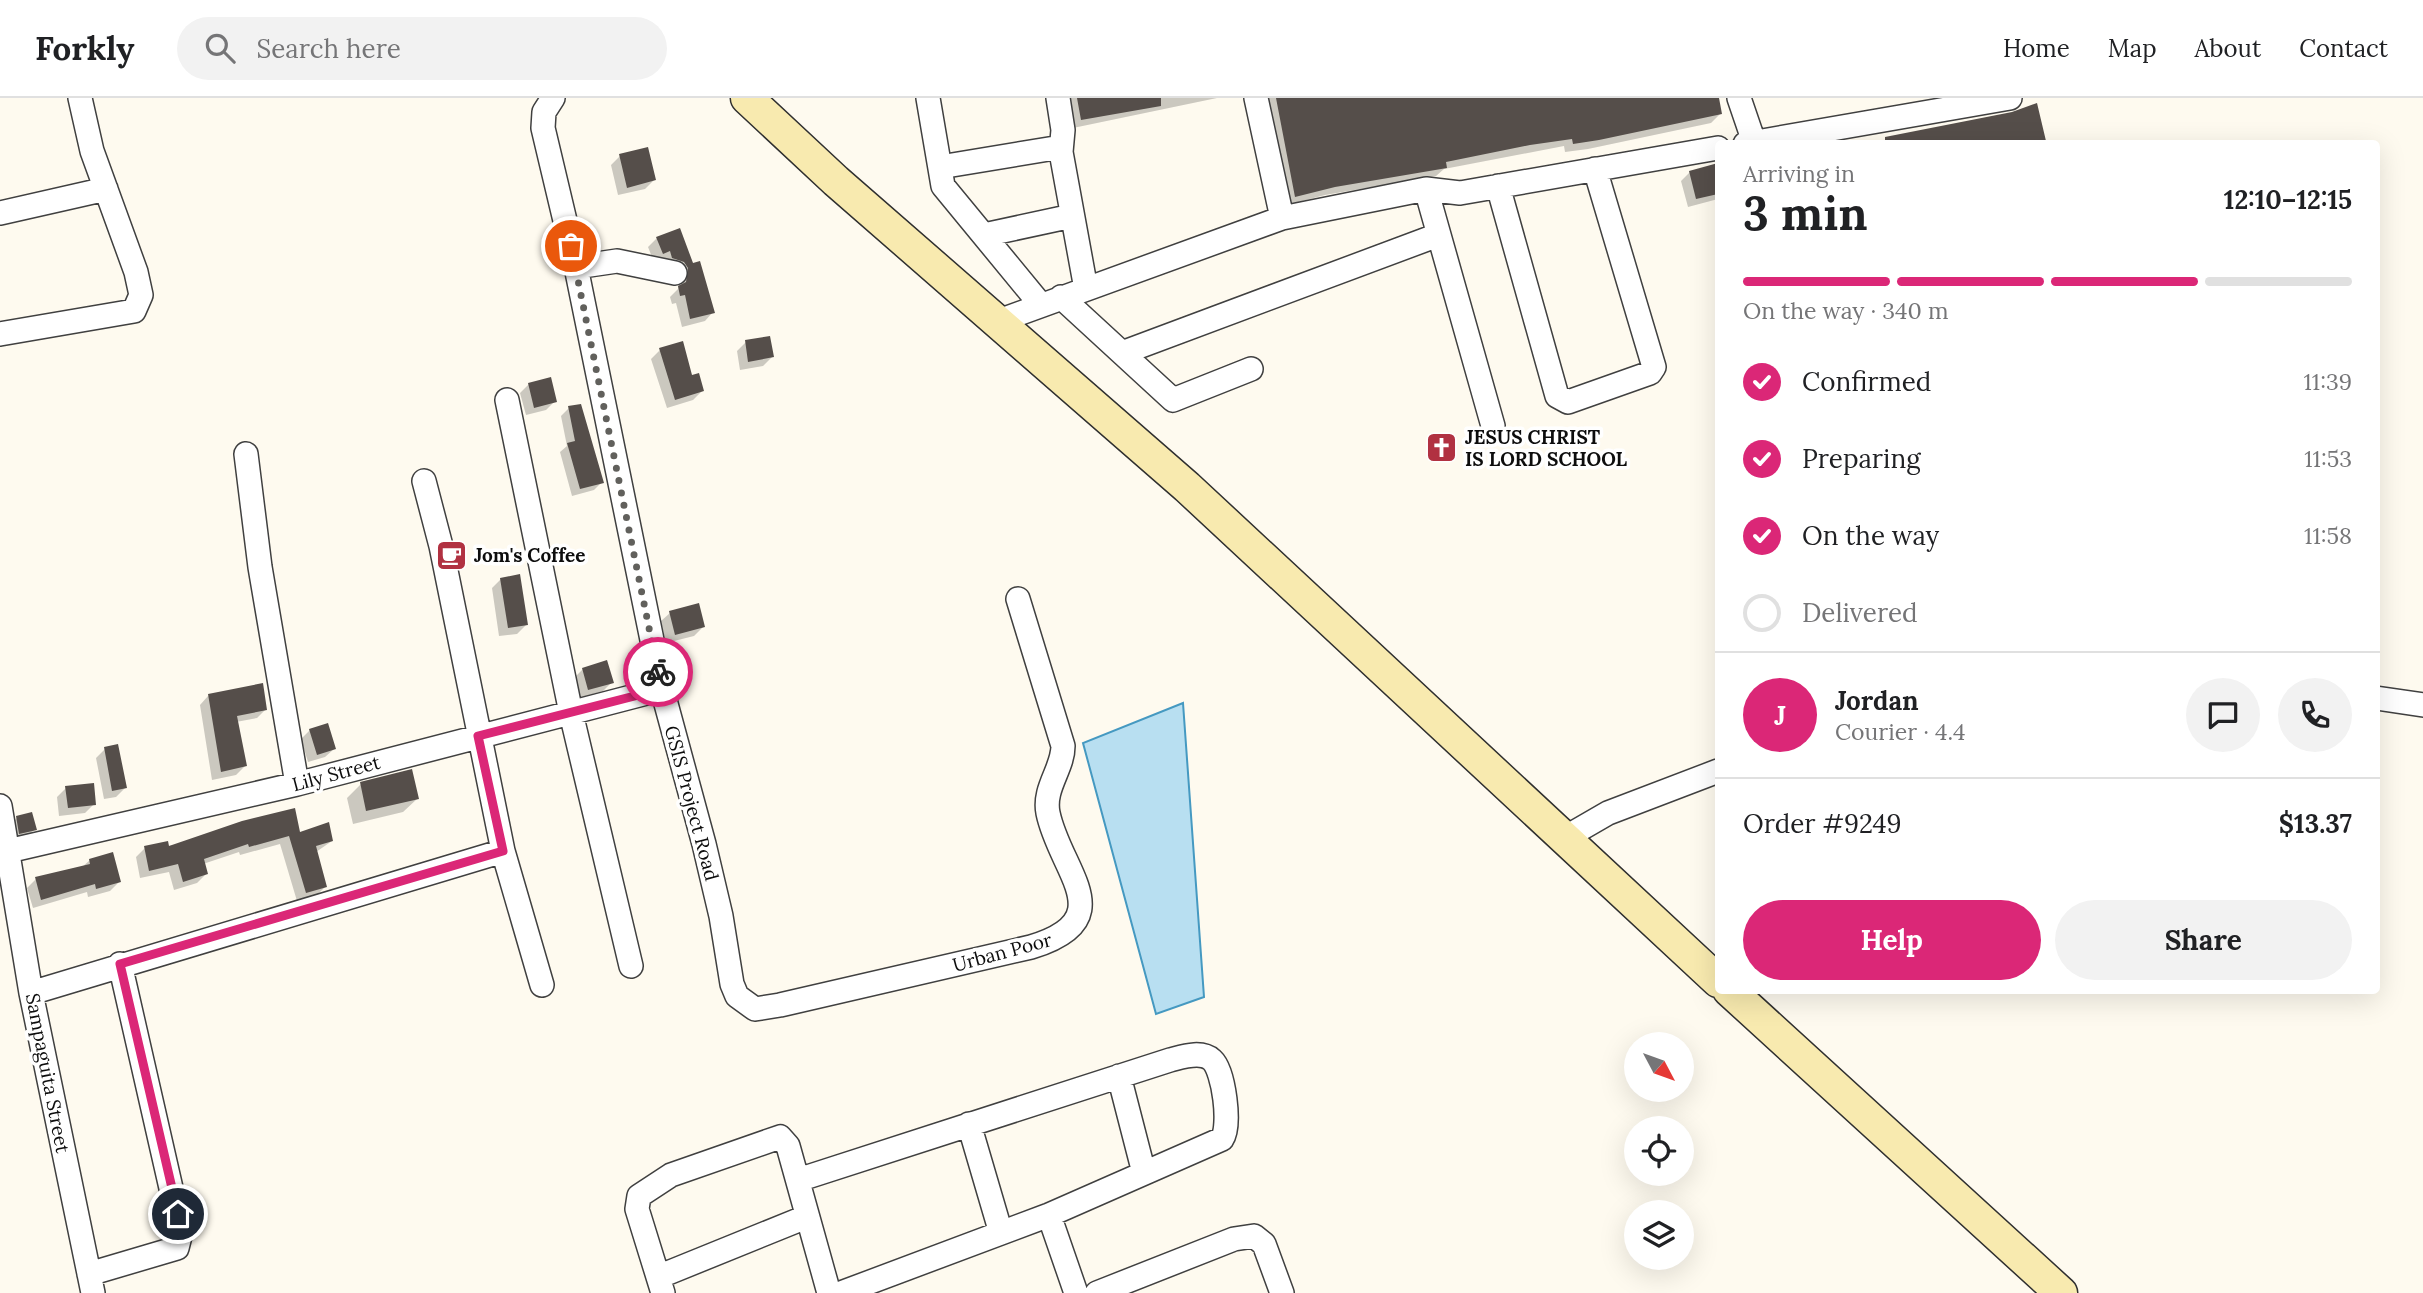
<!DOCTYPE html>
<meta charset="utf-8">
<style>
:root{--surface:#fff;--page:#f2f2f2;--text:#202124;--muted:#757577;--line:#e0e0e0;--accent:#db2777}
body{margin:0;font-family:Lora,serif;background:var(--page);color:var(--text);height:100vh;display:flex;flex-direction:column;font-size:26px;white-space:nowrap}
*{box-sizing:border-box;margin:0}
p{font-size:23px;color:var(--muted)}
.icon{flex:none;width:38px;height:38px;fill:none;stroke:currentColor;stroke-width:2;stroke-linecap:round;stroke-linejoin:round}
.map{position:relative;flex:1;overflow:hidden}
.details{position:absolute;left:1715px;top:42px;width:665px;height:854px;display:flex;flex-direction:column;background:var(--surface);border-radius:7px;box-shadow:0 7px 28px #0002}
.details>*{flex:none}
.needle{width:46px;rotate:131deg}
.tools{position:absolute;left:1624px;top:934px;display:grid;gap:14px}
.tools a{display:grid;place-items:center;width:70px;height:70px;border-radius:50%;background:var(--surface);box-shadow:0 7px 28px #0002;font-size:35px}
.pin{position:absolute;display:grid;place-items:center;width:60px;height:60px;color:#fff;margin:-30px;border:4px solid #fff;border-radius:50%;box-shadow:0 2px 7px #0007}
.courier{position:absolute;display:grid;place-items:center;width:70px;height:70px;margin:-35px;border:5px solid #db2777;border-radius:50%;background:#fff;color:#222;box-shadow:0 2px 9px #0007}
.overview em{font-style:normal;font-weight:800}
.overview div{display:flex;flex-direction:column-reverse}
.overview{display:flex;align-items:center;justify-content:space-between;height:119px;padding:0 28px}
h1{font-size:46px;font-weight:800;line-height:52px}
.bar{display:grid;grid-template-columns:repeat(4,1fr);gap:10px 7px;align-content:center;height:84px;padding:0 28px}
.bar i{height:9px;border-radius:5px;background:var(--line)}
.bar .selected{background:var(--accent)}
.bar p{grid-column:span 4}
.line{display:flex;align-items:center;gap:18px;padding:0 28px;border-top:2px solid var(--line)}
.line div{flex:1}
.round{display:grid;place-items:center;flex:none;width:74px;height:74px;border-radius:37px;background:var(--page)}
ol{padding:0 28px;list-style:none}
li{display:flex;align-items:center;gap:21px;height:77px}
li p{margin-inline-start:auto}
li .icon{padding:7px;border-radius:50%;background:var(--accent);color:#fff;stroke-width:4}
li:last-child{color:var(--muted)}
li i{width:38px;height:38px;border:4px solid var(--line);border-radius:50%}
.cta{display:flex;gap:14px;margin-top:auto;padding:14px 28px}
.cta a{flex:1;height:80px;border-radius:42px;background:var(--accent);color:#fff;font-size:28px;font-weight:800;line-height:80px;text-align:center}
.cta a+a{background:var(--page);color:var(--text)}
header{display:flex;align-items:center;gap:42px;box-sizing:border-box;height:98px;padding:0 35px;background:var(--surface);border-bottom:2px solid var(--line)}
header strong{font-size:33px}
nav{display:flex;gap:38px;margin-inline-start:auto;font-size:24px}
.search{width:490px;height:63px;background:var(--page);display:flex;align-items:center;gap:18px;box-sizing:border-box;padding:0 24px;border-radius:38px;color:var(--muted);font-size:26px}
.map>svg:first-child{display:block}
.water{fill:#b8dff1;stroke:#4599c1;stroke-width:2}
.shadow{fill:#0003}
.building{fill:#554e4a}
.lines{fill:none;stroke-linecap:round;stroke-linejoin:round}
.street-casing{stroke:#404040;stroke-width:26}
.secondary-casing{stroke:#2f2f2f;stroke-width:35}
.street{stroke:#fff;stroke-width:23}
.secondary{stroke:#f8eaaf;stroke-width:32}
.done{stroke:#61605c;stroke-width:7;stroke-dasharray:0 12.6}
.route{stroke:#db2777;stroke-width:9}
.labels{text-anchor:middle;stroke-width:7;stroke-linejoin:round;paint-order:stroke}
.poi-label{font-size:19px;font-weight:bold;fill:#0d0d0d;stroke:#fff;text-anchor:start}
.street-label{font-size:19px;fill:#0d0d0d;stroke:#fff}
</style>
<header>
<strong>Forkly</strong>
<div class="search"><svg class="icon" aria-label="search" viewBox="0 0 24 24"><circle cx="10" cy="10" r="6"/><path d="M15 15l6 6"/></svg>Search here</div>
<nav><a>Home</a><a>Map</a><a>About</a><a>Contact</a></nav>
</header>
<div class="map">
<svg width="2423" height="1195" viewBox="0 0 2423 1195">
<rect width="100%" height="100%" fill="#fefaef"/>
<path class="water" d="M1183,605L1204,899L1156,916L1083,645Z"/>
<path class="shadow" d="M1067,0H1217L1073,30Z
M1266,0H1718L1720,16L1711,25L1588,51L1565,54L1564,48L1444,71L1436,78L1325,97L1287,107Z
M1857,43L1858,46H1841L1842,45Z
M620,58L654,82L645,91L618,97L611,67Z
M1718,67V101L1688,109L1681,83L1690,74Z
M679,132L713,214L705,223L682,229L676,205L672,206L670,199L678,191L680,179L654,164L648,149L657,140Z
M746,244L772,259L763,268L740,272L737,253Z
M660,252L702,293L693,302L667,310L651,261Z
M529,286L555,303L546,312L526,317L520,295Z
M569,310L602,384L594,392L572,398L560,354L567,348L561,318Z
M501,481L526,527L517,536L499,538L492,490Z
M670,515L703,529L694,538L666,545L661,523Z
M583,571L612,584L603,593L579,600L574,580Z
M208,598L266,611L257,620L236,624L245,668L236,677L212,682L200,607Z
M310,632L334,651L325,659L308,664L301,641Z
M105,651L125,690L116,699L104,701L96,660Z
M361,686L417,701L403,714L353,726L347,700Z
M66,690L94,706L85,715L59,718L57,699Z
M17,720L35,731L26,740L10,744L8,729Z
M299,736L332,743L316,754L325,789L317,797L297,803L280,746L240,757L239,754L203,766L206,776L197,785L174,792L169,774L140,780L136,759L145,750Z
M90,762L119,784L110,793L88,799L87,794L33,810L27,790L36,781L81,770Z"/>
<path class="building" d="M1077,0H1161V8L1081,22Z
M1276,0H1719L1722,16L1599,42L1573,46L1572,41L1530,47L1446,64L1447,70L1335,89L1295,99Z
M2037,5L2046,43L2031,46H1885V39L2012,14Z
M648,49L656,82L627,90L619,56Z
M1718,65V96L1696,101L1689,73Z
M680,130L693,165L700,163L715,215L690,221L685,197L680,198L678,188L686,184L688,170L684,164L672,160L670,153L663,156L656,139Z
M770,238L774,259L748,264L745,242Z
M683,243L692,277L699,275L704,293L675,302L659,250Z
M551,279L557,304L534,310L528,285Z
M581,306L604,385L580,391L567,345L575,343L568,308Z
M520,476L528,527L508,530L500,480Z
M699,505L705,529L675,537L669,513Z
M607,562L614,585L588,592L582,570Z
M263,585L267,612L237,618L247,668L221,674L208,596Z
M328,625L336,651L317,657L309,631Z
M118,646L127,690L112,693L104,649Z
M412,671L419,701L366,713L360,684Z
M94,685L96,707L68,710L65,688Z
M295,710L300,734L329,724L333,743L316,748L327,789L306,795L289,738L249,749L248,746L204,761L208,776L183,784L178,766L149,773L144,748L168,743L169,748L242,723Z
M32,714L37,732L19,736L16,718Z
M113,754L121,784L96,791L95,786L41,802L35,779L90,766L89,761Z"/>
<g class="lines">
<defs>
<path id="street" d="M553,0L544,14L543,30L576,169L662,591L704,746L721,818L732,886L737,898L755,911L780,907L1031,849C1123,821 1060,774 1048,715C1043,690 1063,671 1063,648L1018,501
M928,0L943,88L1041,207
M1058,0L1063,32L1061,54L1086,191
M1256,0L1282,120
M1739,0L1754,44
M1745,46L2010,0
M940,69L1061,49
M1498,88L1557,298L1568,304L1650,275L1654,269L1595,71
M1426,91L1493,328
M0,115L106,91
M984,137L1072,118
M576,169L617,163L675,175
M1061,199L1173,302L1251,271
M996,224L1282,120L1426,91L1460,95L1718,50
M0,236L134,213L141,197L136,174L92,53L80,0
M1122,255L1438,137
M507,302L571,615L631,868
M246,356L260,469L297,686
M424,383L441,448L503,753L542,887
M2376,600L2423,607
M0,708L31,895L93,1195
M1563,741L1608,715L1718,673
M8,753L297,686L662,591
M31,895L503,753
M1119,978L1144,1075
M969,1026L1001,1135
M798,1082L1170,962C1182,959 1201,952 1212,962C1224,973 1231,1028 1222,1041L1049,1117L841,1195
M1049,1117L1076,1195
M89,1176L177,1150L181,1134L120,866
M658,1179L806,1119
M663,1195L637,1111L639,1098L671,1077L780,1039L788,1048L829,1195
M1097,1195L1234,1141L1254,1138L1264,1146L1282,1195"/>
<path id="secondary" d="M747,0L836,83L1187,389L1718,883
M1729,892L2061,1195"/>
</defs>
<use href="#street" class="street-casing"/>
<use href="#secondary" class="secondary-casing"/>
<use href="#street" class="street"/>
<use href="#secondary" class="secondary"/>
</g>
<g class="lines">
<path class="done" d="M571,148L658,574"/>
<path class="route" d="M178,1116L120,866L503,753L478,638L662,591L658,574"/>
</g>
<defs>
<symbol id="church-square" viewBox="-11 -11 22 22"><rect x="-9" y="-9" width="18" height="18" rx="4" fill="#b13141" stroke="#fff"/><path d="M-1.2-6h2.4v3.5h3.3v2.4h-3.3V6h-2.4V-.1h-3.3v-2.4h3.3Z" fill="#fff"/></symbol>
<symbol id="cafe-square" viewBox="-11 -11 22 22"><rect x="-9" y="-9" width="18" height="18" rx="4" fill="#b13141" stroke="#fff"/><path d="M-5.5-4.5H6V0H3Q3 3.5 0 3.5H-2.5Q-5.5 3.5-5.5 0ZM3-3.2v2h1.7v-2ZM-6 4.5H4V6H-6Z" fill="#fff"/></symbol>
</defs>
<g fill-rule="evenodd">
<use href="#church-square" x="1424" y="332" width="35" height="35"/>
<use href="#cafe-square" x="434" y="440" width="35" height="35"/>
</g>
<g class="labels">
<g class="poi-label">
<text x="1465" y="346">JESUS CHRIST<tspan x="1465" dy="22">IS LORD SCHOOL</tspan></text>
<text x="474" y="464">Jom's Coffee</text>
</g>
<g class="street-label">
<text transform="translate(336 675) rotate(-15)" y="7">Lily Street</text>
<text transform="translate(692 705) rotate(75)" y="7">GSIS Project Road</text>
<text transform="translate(1002 854) rotate(-15)" y="7">Urban Poor</text>
<text transform="translate(48 975) rotate(79)" y="7">Sampaguita Street</text>
</g>
</g>
</svg>
<div class="tools">
<a><svg class="needle" viewBox="-14 -14 28 28"><path d="M0-13l5 13h-10z" fill="#e53935"/><path d="M0 13l5-13h-10z" fill="#757577"/></svg></a>
<a><svg class="icon" aria-label="locate" viewBox="0 0 24 24"><circle cx="12" cy="12" r="6"/><path d="M12 2v4M12 18v4M2 12h4M18 12h4"/></svg></a>
<a><svg class="icon" aria-label="layers" viewBox="0 0 24 24"><path d="M12 4l9 5-9 5-9-5zM3 14l9 5 9-5"/></svg></a>
</div>
<div class="pin" style="left:571px;top:148px;background:#ea580c"><svg class="icon" aria-label="bag" viewBox="0 0 24 24"><path d="M5 8h14l-1 12H6zM9 8a3 3 0 0 1 6 0"/></svg></div>
<div class="pin" style="left:178px;top:1116px;background:#1f2937"><svg class="icon" aria-label="home" viewBox="0 0 24 24"><path d="M3 11l9-7 9 7M6 9v11h12V9"/></svg></div>
<div class="courier" style="left:658px;top:574px"><svg class="icon" aria-label="bike" viewBox="0 0 24 24"><circle cx="6" cy="16" r="4"/><circle cx="18" cy="16" r="4"/><path d="M6 16l4-8h5l3 8M10 8l3 8H6M13 5h3"/></svg></div>
<section class="details">
<div class="overview"><div><h1>3 min</h1><p>Arriving in</p></div><em>12:10–12:15</em></div>
<div class="bar"><i class="selected"></i><i class="selected"></i><i class="selected"></i><i></i><p>On the way · 340 m</p></div>
<ol>
<li><svg class="icon" aria-label="check" viewBox="0 0 24 24"><path d="M5 12l5 5 9-10"/></svg>Confirmed<p>11:39</p></li>
<li><svg class="icon" aria-label="check" viewBox="0 0 24 24"><path d="M5 12l5 5 9-10"/></svg>Preparing<p>11:53</p></li>
<li><svg class="icon" aria-label="check" viewBox="0 0 24 24"><path d="M5 12l5 5 9-10"/></svg>On the way<p>11:58</p></li>
<li><i></i>Delivered</li>
</ol>
<div class="line" style="height:126px"><b class="round" style="background:var(--accent);color:#fff">J</b><div><b>Jordan</b><p>Courier · 4.4</p></div><a class="round"><svg class="icon" aria-label="chat" viewBox="0 0 24 24"><path d="M4 5h16v11H9l-5 4z"/></svg></a><a class="round"><svg class="icon" aria-label="phone" viewBox="0 0 24 24"><path d="M5 4h4l2 5-3 2q2 4 5 5l2-3 5 2v4C11 20 4 13 5 4z"/></svg></a></div>
<div class="line" style="height:91px"><div>Order #9249</div><b>$13.37</b></div>
<div class="cta"><a>Help</a><a>Share</a></div>
</section>
</div>
